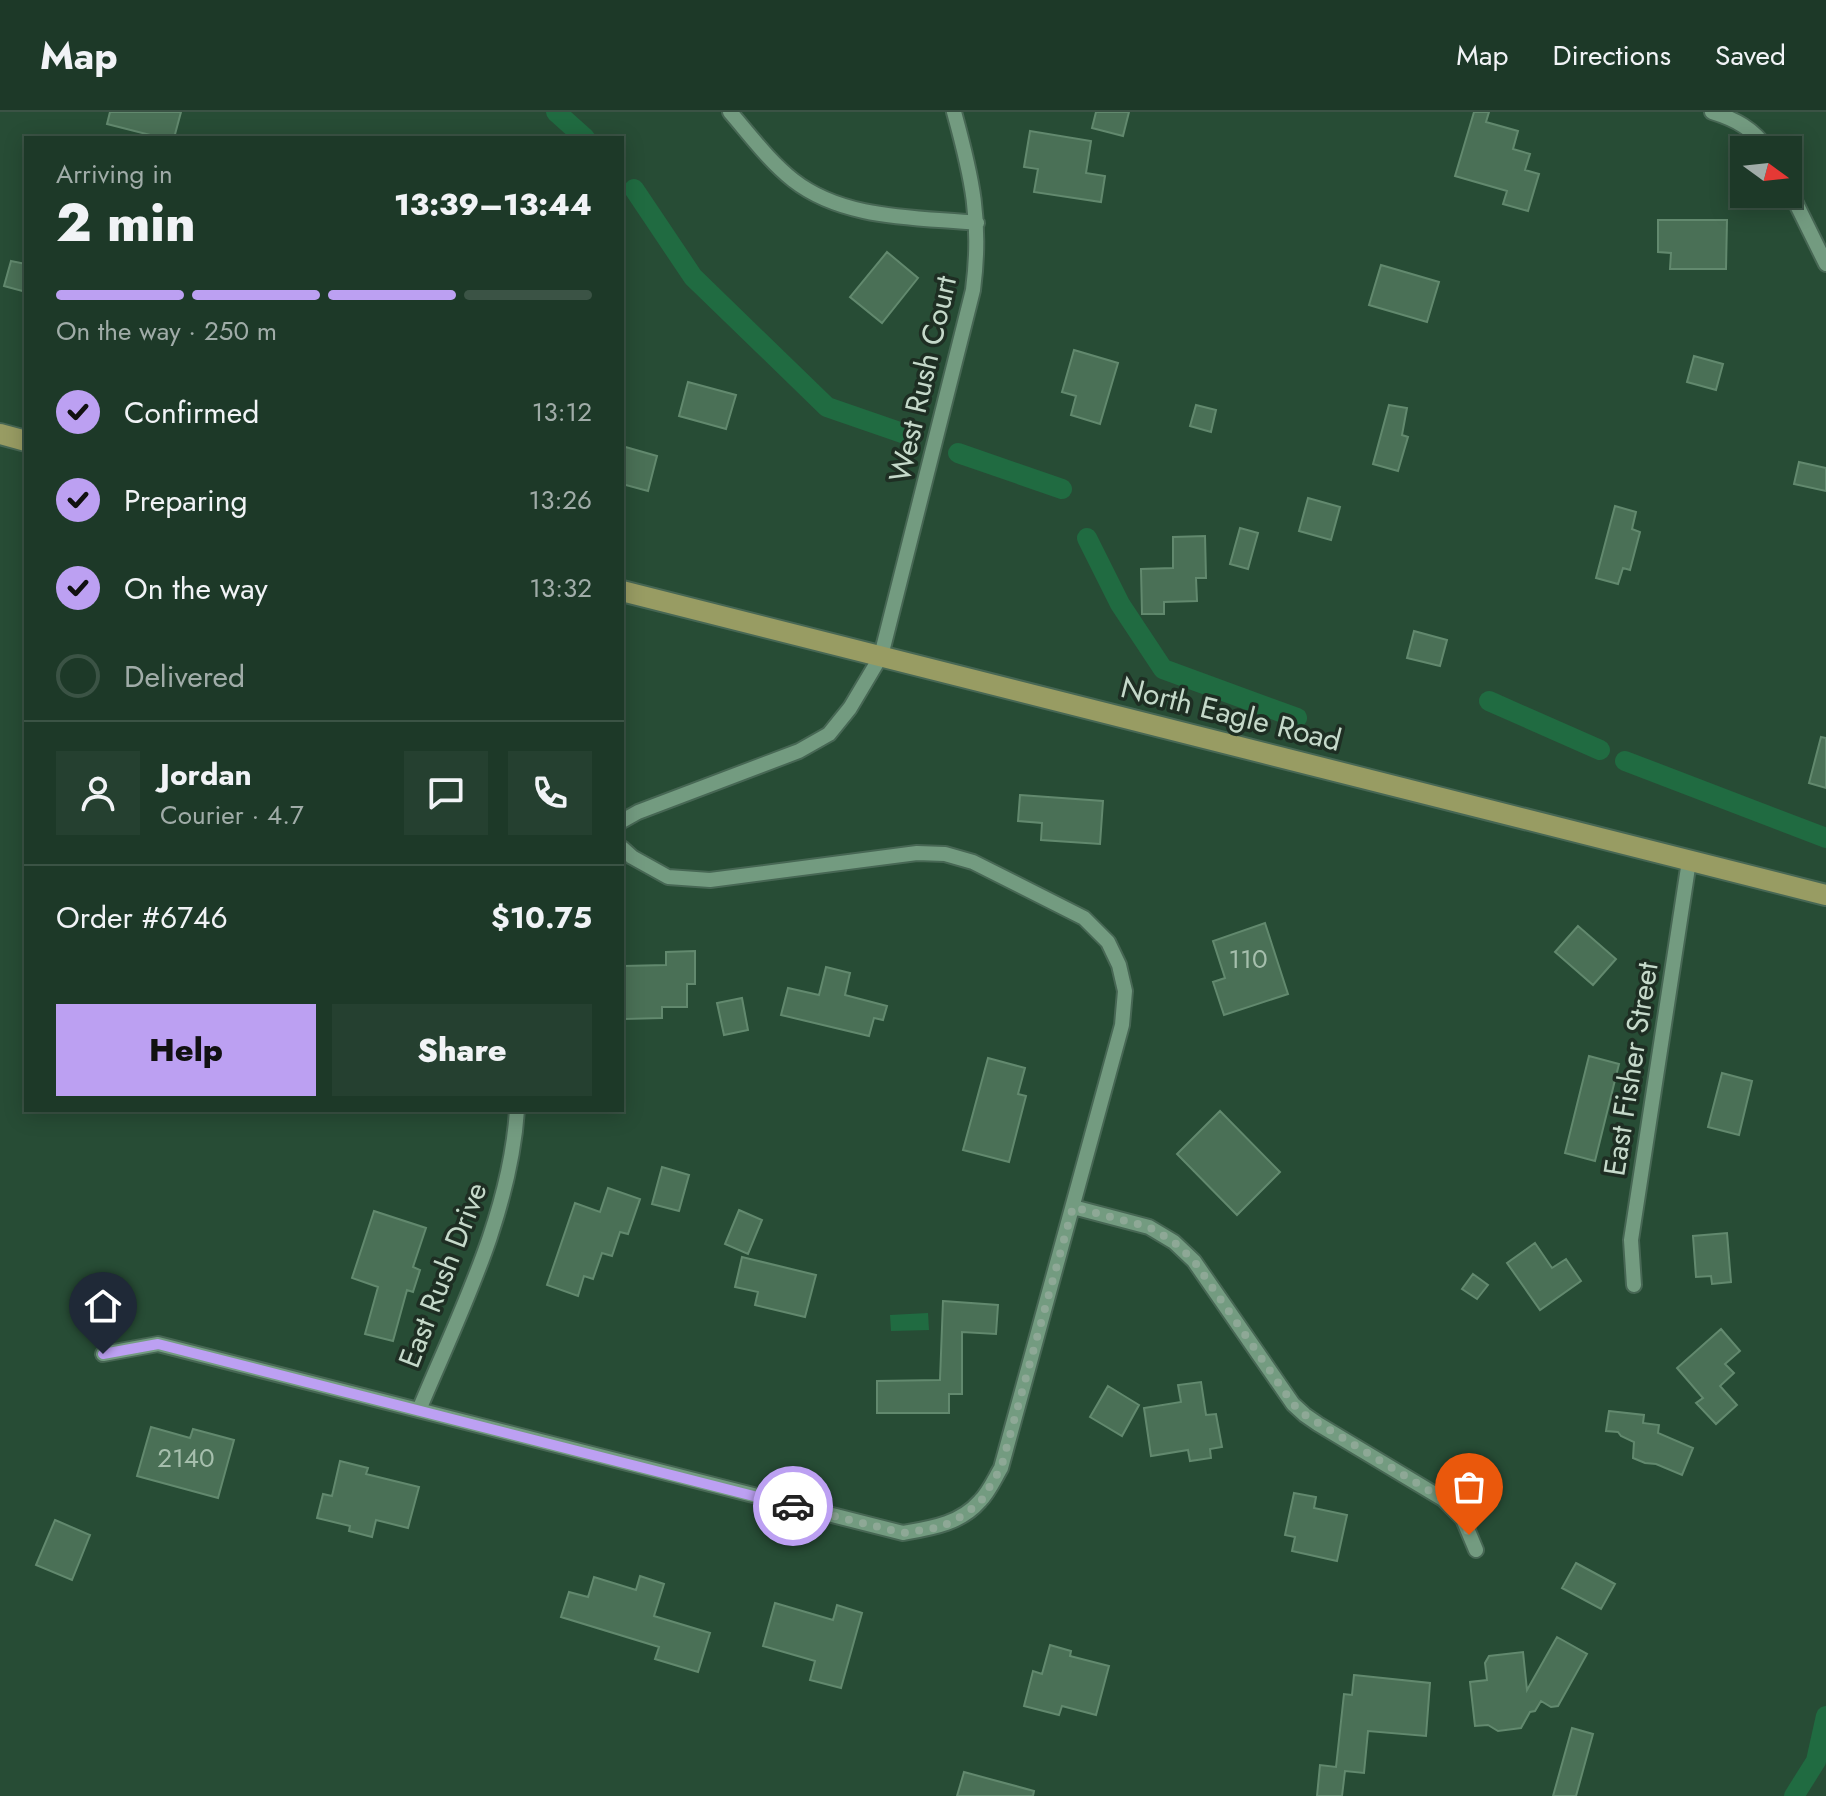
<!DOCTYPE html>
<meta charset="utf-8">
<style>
:root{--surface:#1d3928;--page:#254030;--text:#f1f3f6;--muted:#a0aca8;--line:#3b5345;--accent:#bca0f2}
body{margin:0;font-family:Jost,sans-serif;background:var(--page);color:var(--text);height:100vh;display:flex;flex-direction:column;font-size:30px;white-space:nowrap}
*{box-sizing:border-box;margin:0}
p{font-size:26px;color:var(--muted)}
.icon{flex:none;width:44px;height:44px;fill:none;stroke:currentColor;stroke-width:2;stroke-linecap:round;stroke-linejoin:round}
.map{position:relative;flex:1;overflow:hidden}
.drawer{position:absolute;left:24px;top:24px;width:600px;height:976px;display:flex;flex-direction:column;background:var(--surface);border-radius:0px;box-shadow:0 4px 20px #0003,0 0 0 2px var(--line)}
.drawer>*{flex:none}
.needle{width:52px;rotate:105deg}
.controls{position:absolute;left:1730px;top:24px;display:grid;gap:16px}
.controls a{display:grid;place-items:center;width:72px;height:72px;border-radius:0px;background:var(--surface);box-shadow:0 4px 20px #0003,0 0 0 2px var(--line);font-size:40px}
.pin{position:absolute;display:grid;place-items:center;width:68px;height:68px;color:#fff;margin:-82px -34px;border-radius:50% 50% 50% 0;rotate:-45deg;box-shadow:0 0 8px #0007}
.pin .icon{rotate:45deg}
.courier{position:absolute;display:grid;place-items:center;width:80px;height:80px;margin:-40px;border:6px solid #bca0f2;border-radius:50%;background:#fff;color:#222;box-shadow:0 2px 10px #0007}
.head em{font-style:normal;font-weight:800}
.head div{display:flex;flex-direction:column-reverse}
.head{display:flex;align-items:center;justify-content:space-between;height:136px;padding:0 32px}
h1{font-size:52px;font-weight:800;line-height:60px}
.bar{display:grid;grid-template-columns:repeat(4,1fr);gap:12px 8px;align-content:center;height:96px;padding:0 32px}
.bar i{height:10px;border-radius:6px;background:var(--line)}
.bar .active{background:var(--accent)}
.bar p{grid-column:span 4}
.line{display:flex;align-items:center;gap:20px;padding:0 32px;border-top:2px solid var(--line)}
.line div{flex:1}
.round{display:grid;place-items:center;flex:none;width:84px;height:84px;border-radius:0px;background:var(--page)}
ol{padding:0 32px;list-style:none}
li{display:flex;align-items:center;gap:24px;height:88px}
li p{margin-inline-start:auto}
li .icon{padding:8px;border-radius:50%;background:var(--accent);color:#111;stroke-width:4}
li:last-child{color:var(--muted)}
li i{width:44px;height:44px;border:4px solid var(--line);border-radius:50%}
.button{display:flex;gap:16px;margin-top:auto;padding:16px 32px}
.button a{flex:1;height:92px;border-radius:0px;background:var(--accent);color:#111;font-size:32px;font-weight:800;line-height:92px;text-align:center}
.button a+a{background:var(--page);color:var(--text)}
header{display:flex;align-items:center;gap:48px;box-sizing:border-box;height:112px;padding:0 40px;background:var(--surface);border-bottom:2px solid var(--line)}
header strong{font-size:38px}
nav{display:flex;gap:44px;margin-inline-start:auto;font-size:28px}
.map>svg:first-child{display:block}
.water{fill:#206b41}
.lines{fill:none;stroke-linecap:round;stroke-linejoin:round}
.canal{stroke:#206b41;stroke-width:20}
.building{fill:#4a7056;stroke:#62896e;stroke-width:2}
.minor-casing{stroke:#476754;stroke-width:18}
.major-casing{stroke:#476754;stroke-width:24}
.minor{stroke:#739b80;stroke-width:14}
.major{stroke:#989c63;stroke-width:20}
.done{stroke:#8ea896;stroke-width:8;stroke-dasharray:0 14.4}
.route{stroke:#bca0f2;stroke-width:10}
.labels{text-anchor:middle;stroke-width:7;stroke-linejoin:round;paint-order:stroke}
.number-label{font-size:26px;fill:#a6bfad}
.street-label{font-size:30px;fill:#c5d9ca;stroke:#1e2e23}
</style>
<header>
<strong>Map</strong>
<nav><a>Map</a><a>Directions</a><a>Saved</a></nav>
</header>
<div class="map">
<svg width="1826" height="1684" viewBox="0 0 1826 1684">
<rect width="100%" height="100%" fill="#274c35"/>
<path class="water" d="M928,1201L929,1218L891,1219L890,1203Z"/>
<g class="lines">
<path class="canal" d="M556,0L585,26
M634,77L693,165L827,295L911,324
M958,341L1062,377
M1087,426L1120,492L1163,557L1297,606
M1489,589L1600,638
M1625,649L1826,726
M1794,1684L1816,1649L1826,1604"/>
</g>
<path class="building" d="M110,0H181L174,26H162L107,12Z
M1096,0H1129L1123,24L1092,16Z
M1474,0H1489L1486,10L1518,19L1513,37L1530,42L1525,58L1539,62L1528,99L1503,92L1507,79L1455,64Z
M1030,19L1091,29L1086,61L1105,64L1101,90L1034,80L1038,57L1024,55Z
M1658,108H1727L1726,157H1670L1671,141L1658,140Z
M887,140L918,166L882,211L850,185Z
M11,149L26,152V180L4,174Z
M1381,153L1439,170L1427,210L1369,193Z
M1074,238L1118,251L1100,312L1071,303L1076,284L1062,280Z
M1694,244L1723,252L1716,278L1687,270Z
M688,270L736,283L726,317L679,304Z
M1196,293L1216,298L1211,320L1190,314Z
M1389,293L1407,296L1402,323L1408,325L1398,359L1373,352Z
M622,334L657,344L648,379L622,372Z
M1799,350L1826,356V379L1794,372Z
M1308,386L1340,395L1331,428L1299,419Z
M1615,394L1636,400L1632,417L1640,420L1630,458L1623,456L1618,472L1596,466Z
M1240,416L1258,421L1248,457L1230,452Z
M1205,424L1206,466H1196L1197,489L1164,490V502H1142L1141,457L1173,456V425Z
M1414,519L1447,528L1440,554L1407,546Z
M1821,625L1826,626V676L1809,671Z
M1020,683L1103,689L1100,732L1041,728L1042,711L1018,709Z
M1265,811L1288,882L1224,903L1213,870L1225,866L1213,829Z
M1578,814L1616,847L1593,873L1555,840Z
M695,839V872H687V895H662V906L625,907L624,854L666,853V840Z
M826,855L850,861L845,883L887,894L883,908L874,906L869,924L781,903L788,876L819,883Z
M742,886L748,918L724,923L717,891Z
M1589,944L1619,952L1595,1049L1565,1041Z
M988,946L1025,956L1018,982L1026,984L1009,1050L963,1038Z
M1722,961L1752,969L1739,1023L1708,1015Z
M1220,999L1280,1060L1237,1103L1177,1042Z
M662,1055L689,1063L679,1099L652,1092Z
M608,1076L640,1087L628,1122L620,1120L612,1144L602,1141L593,1167L584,1164L578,1184L547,1173L575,1091L600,1100Z
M739,1098L762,1108L748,1142L725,1132Z
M374,1099L426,1116L413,1155L420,1158L413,1180L407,1178L393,1229L365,1222L378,1175L352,1166Z
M1727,1121L1731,1170L1712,1172L1711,1164L1696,1165L1693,1124Z
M1535,1131L1552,1156L1566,1147L1581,1169L1540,1198L1507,1151Z
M742,1145L816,1163L805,1205L755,1193L758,1180L735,1175Z
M1473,1162L1488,1173L1477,1187L1462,1177Z
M943,1189L998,1193L996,1222L962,1220V1282H949V1301H877V1269L940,1268Z
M1721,1217L1740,1239L1725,1252L1734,1261L1720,1274L1737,1293L1716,1312L1696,1291L1703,1286L1677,1256Z
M1201,1270L1206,1303L1216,1302L1222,1335L1210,1337L1211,1346L1190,1349L1188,1338L1151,1344L1144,1296L1181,1290L1178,1273Z
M1108,1274L1139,1293L1122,1324L1090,1305Z
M1609,1299L1644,1303L1643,1311L1659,1313L1658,1321L1693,1336L1682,1363L1656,1352L1645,1351L1633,1346L1634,1330L1621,1324L1618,1320L1606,1319Z
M151,1315L190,1326L193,1317L234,1328L218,1386L137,1364Z
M340,1349L368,1356L366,1362L419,1375L408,1416L376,1408L372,1425L349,1419L350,1414L317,1406L323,1382L332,1384Z
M1294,1381L1316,1385L1314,1396L1347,1403L1337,1449L1292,1439L1295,1425L1285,1423Z
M55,1408L90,1423L72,1468L36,1453Z
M1576,1451L1615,1472L1601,1497L1562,1476Z
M640,1464L664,1472L654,1504L710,1521L698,1560L655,1547L659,1535L561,1505L569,1480L588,1485L594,1465L636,1478Z
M775,1491L833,1508L837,1493L862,1501L841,1576L810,1568L815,1549L763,1534Z
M1557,1525L1587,1542L1558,1594L1551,1595L1541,1589L1535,1599L1530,1600L1521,1616L1498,1619L1488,1613L1475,1614L1470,1570L1487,1568L1485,1551L1489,1544L1523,1540L1527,1578Z
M1050,1533L1071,1539L1070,1544L1109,1554L1096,1603L1062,1594L1059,1603L1024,1594L1033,1559L1042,1562Z
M1354,1563L1430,1571L1426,1624L1368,1619L1364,1661L1345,1659L1342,1684H1317L1320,1653L1336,1655L1344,1582L1352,1583Z
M1572,1616L1593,1622L1576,1684H1553Z
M964,1660L1034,1679L1033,1684H957Z"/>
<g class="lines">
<defs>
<path id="minor" d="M730,0C750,23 769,49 793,68C844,108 916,105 977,111
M1712,0C1735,7 1754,17 1768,38
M1788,75L1826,152
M622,709L638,700L799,639L829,622L850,596L881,544L973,178C982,109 972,65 954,0
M1073,1095L1149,1115L1174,1130L1194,1149L1293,1292L1305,1303L1318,1312L1443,1387L1463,1407L1476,1438
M1634,1173L1631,1128L1689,749
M103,1242L158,1232L903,1421C931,1416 960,1412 980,1389C989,1380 995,1366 1001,1356L1122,913L1125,879L1119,853L1108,830L1084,806L973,750L945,742L917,741L710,768L668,765L632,745L622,736
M419,1298C459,1202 510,1104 517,998"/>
<path id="major" d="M0,322L26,329
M622,479L1826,783"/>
</defs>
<use href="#minor" class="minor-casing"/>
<use href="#major" class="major-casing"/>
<use href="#minor" class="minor"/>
<use href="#major" class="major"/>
</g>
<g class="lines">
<path class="done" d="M793,1394L903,1421L941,1415L964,1403L981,1389L1001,1356L1073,1095L1149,1115L1174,1130L1194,1149L1293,1292L1305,1303L1443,1387L1463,1407L1469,1423"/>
<path class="route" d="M103,1242L158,1232L793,1394"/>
</g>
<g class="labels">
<g class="number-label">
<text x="1248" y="856">110</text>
<text x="186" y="1355">2140</text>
</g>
<g class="street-label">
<text transform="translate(923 267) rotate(-77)" y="10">West Rush Court</text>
<text transform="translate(1231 602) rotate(14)" y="10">North Eagle Road</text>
<text transform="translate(1631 957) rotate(-81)" y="10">East Fisher Street</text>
<text transform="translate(443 1163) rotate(-69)" y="10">East Rush Drive</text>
</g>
</g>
</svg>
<div class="controls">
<a><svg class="needle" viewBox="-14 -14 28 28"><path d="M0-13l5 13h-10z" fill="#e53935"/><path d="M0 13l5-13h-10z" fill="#a0aca8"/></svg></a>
</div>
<div class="pin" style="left:1469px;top:1423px;background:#ea580c"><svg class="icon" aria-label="bag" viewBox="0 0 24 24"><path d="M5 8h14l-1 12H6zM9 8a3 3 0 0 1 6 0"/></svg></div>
<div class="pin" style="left:103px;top:1242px;background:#1f2937"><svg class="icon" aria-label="home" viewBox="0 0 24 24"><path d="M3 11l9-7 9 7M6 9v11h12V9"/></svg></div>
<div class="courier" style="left:793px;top:1394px"><svg class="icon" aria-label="car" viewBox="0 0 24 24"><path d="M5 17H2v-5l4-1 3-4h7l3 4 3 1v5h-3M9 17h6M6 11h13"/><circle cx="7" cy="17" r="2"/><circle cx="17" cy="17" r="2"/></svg></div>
<section class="drawer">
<div class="head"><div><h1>2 min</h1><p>Arriving in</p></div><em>13:39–13:44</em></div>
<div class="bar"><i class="active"></i><i class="active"></i><i class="active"></i><i></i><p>On the way · 250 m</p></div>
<ol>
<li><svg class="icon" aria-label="check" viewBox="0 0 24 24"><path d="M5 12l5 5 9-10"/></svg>Confirmed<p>13:12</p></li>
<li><svg class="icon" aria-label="check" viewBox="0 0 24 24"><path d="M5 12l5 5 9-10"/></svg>Preparing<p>13:26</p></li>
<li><svg class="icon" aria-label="check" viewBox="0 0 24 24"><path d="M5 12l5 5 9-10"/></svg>On the way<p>13:32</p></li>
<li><i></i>Delivered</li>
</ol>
<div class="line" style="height:144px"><a class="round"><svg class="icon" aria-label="person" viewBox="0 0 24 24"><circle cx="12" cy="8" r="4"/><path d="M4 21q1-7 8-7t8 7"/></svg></a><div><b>Jordan</b><p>Courier · 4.7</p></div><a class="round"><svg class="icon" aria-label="chat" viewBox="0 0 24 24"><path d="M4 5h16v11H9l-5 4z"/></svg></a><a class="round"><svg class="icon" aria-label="phone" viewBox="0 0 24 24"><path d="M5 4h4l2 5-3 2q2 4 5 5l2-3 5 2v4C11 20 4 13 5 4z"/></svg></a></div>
<div class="line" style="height:104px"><div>Order #6746</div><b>$10.75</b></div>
<div class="button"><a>Help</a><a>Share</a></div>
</section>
</div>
